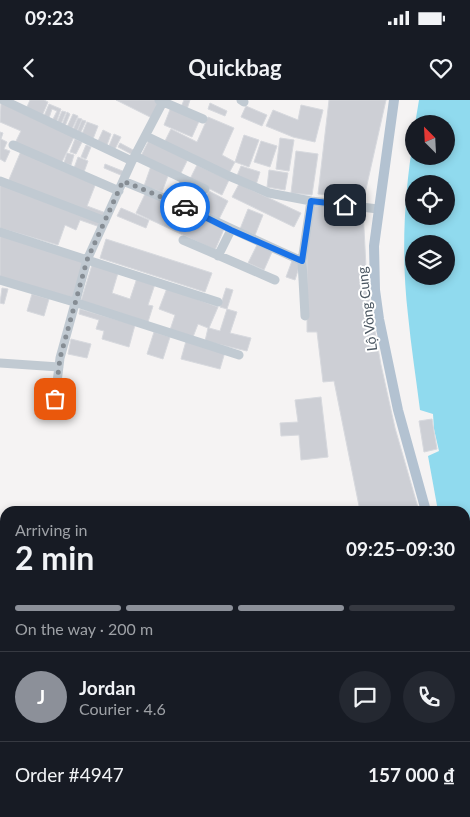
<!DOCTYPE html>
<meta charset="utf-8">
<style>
:root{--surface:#171b24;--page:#242831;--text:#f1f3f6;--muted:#9ea1a6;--line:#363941;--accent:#8c9099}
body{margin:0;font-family:Lato,sans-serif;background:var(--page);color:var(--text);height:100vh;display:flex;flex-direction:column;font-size:19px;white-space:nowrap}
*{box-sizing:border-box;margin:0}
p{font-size:16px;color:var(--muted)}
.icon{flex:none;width:28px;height:28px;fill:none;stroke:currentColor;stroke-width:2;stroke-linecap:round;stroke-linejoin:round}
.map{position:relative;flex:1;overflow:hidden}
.drawer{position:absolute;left:0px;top:406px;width:470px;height:311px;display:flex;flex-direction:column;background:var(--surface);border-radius:15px 15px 0 0;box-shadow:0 2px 8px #0003}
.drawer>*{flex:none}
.needle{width:32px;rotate:336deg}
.tools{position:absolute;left:405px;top:15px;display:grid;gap:10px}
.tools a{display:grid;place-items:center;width:50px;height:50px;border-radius:50%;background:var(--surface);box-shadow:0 2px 8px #0003;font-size:25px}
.pin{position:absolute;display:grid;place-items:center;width:42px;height:42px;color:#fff;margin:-21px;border-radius:10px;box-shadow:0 2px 8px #0006}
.courier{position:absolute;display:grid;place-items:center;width:50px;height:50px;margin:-25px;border:4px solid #1a73e8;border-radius:50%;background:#fff;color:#222;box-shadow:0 1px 6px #0007}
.summary em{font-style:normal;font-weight:700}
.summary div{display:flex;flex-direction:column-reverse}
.summary{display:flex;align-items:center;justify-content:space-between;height:85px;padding:0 15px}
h1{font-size:32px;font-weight:700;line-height:38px}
.bar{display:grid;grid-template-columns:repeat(4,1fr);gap:8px 5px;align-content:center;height:60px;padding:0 15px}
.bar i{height:6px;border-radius:4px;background:var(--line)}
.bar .active{background:var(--accent)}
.bar p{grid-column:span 4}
.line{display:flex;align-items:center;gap:12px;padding:0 15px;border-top:1px solid var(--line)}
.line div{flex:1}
.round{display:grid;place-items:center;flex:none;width:52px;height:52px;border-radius:26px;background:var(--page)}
.status{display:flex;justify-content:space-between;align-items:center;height:35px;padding:0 25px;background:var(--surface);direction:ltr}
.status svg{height:14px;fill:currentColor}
header{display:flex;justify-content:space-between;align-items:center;height:65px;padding:0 15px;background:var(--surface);font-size:22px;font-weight:700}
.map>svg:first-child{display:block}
.water{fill:#90daee;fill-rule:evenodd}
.building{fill:#cdcfd5;stroke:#d7d9de}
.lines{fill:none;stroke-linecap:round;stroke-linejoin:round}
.minor{stroke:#c1cad2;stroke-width:9}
.major{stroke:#b3c2d1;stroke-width:10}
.done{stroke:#868d94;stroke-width:5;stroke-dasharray:0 9}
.route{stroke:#1a73e8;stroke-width:6}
.labels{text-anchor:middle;stroke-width:4;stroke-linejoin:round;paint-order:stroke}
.street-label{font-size:14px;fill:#4a5661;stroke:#fff}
</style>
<div class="status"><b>09:23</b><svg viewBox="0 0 49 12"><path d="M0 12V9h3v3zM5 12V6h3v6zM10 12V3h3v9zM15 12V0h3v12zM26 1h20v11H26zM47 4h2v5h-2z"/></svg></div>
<header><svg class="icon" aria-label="back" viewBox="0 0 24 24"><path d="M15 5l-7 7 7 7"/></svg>Quickbag<svg class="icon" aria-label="heart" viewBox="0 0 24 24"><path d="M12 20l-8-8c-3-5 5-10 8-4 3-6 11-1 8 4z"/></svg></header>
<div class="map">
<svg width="470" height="717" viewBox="0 0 470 717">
<rect width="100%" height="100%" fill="#f5f3f3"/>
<path class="water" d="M419,0H470V566L465,546V411H438L428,356L439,351L434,329L433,314L420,310C416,278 411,246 408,215C401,155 404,94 414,35V56H446V24H415ZM414,84H446V116H414ZM414,144H446V176H414Z"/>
<path class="building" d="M30,0H44L48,2L42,16L26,9Z
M116,0H157L162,2L154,19Z
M184,0H190L187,9L181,7Z
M329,0H386L364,98L318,94Z
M1,3L74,37L61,64L15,43L21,31L0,22Z
M210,3L227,11L225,16L208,9Z
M49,4L61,9L56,23L52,21L57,11L52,9L49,18L44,16Z
M301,5L323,10L315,42L293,37L266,26L273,10L298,20Z
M246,6L267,15L262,26L241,17Z
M171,7L200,19L192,37L164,25Z
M62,11L66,12L61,24L57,23Z
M67,12L70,14L65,26L62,25Z
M73,14L78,16L72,29L67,27Z
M208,17L234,28L222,55L235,62L228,75L164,43L171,29L197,42Z
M78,18L82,19L77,31L73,30Z
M82,20L86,21L80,34L77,32Z
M87,22L98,26L93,39L82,34Z
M103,30L111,34L107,45L98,41Z
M0,32L3,33L1,39L7,42L4,49L10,51L5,62L0,59Z
M114,34L121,37L115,49L109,46Z
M244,35L259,40L249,67L235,62Z
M280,38L294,40L289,71L276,69Z
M75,39L82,42L76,54L70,52Z
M149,40L188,59L180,75L141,56Z
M261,41L277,46L270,67L254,62Z
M120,43L135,51L133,55L118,47Z
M86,45L91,47L86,59L81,57Z
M21,51L96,83L87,106L106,113L105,118L8,82Z
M296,51L318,54L312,95L291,93Z
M67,53L74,55L71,65L64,63Z
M78,57L88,61L84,72L74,68Z
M105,64L125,72L123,76L104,68Z
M197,65L229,80L222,95L190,79Z
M151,66L169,73L162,92L144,86Z
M241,66L260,72L256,85L236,78Z
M269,70L288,73L285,90L267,87Z
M181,80L187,83L178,100L172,97Z
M0,83L102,122L100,127L80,120L76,130L65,125L58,145L0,128Z
M239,84L301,113L294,127L232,97Z
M196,88L201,90L194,107L189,105Z
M209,91L228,101L219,119L200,109Z
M146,92L224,129L215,150L136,113Z
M312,106L363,109L367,186L381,265L395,328L419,411H360L334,281L323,282L317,232H307V144Z
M121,108L149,120L146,128L117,116Z
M248,109L263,115L255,135L240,129Z
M0,135L84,160L73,198L0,177Z
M106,139L212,173L205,192L100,158Z
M257,145L272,152L264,170L248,163Z
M292,161L300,164L295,180L286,177Z
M92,165L118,173L112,193L130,199L137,178L155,184L148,205L153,206L148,222L81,201Z
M2,188L8,189L4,204L0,203Z
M167,188L218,207L209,228L220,231L227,209L237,212L230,233L251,238L247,251L205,241L208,228L198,224L193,237L170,230L175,215L159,209Z
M226,188L233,190L227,209L220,207Z
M32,194L49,199L44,216L27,211Z
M80,209L135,225L129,247L102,239L104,231L96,229L99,220L79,214Z
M154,232L170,237L163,259L147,254Z
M71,239L91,244L87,258L68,254Z
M186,241L225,252L220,269L181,259Z
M321,297L328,357L301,360L299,335L281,336L280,323L298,322L295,300Z
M432,319L437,349L424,352L419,321Z
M0,547H5V564H0Z
M0,600H5V621H0Z
M2,657L5,658V686L0,685Z
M470,684V699L469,700L467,685Z
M465,685H466L468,700H465Z
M0,701L5,702V712H70L97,717H0Z
M192,712H238L237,717Z"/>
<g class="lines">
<path class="minor" d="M3,0L132,61
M159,0L203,19
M241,0L244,2
M146,36L229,76L269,93L311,101L378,109
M13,45L119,91
M135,56L205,89
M0,81L105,121
M123,81C184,105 243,135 302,161
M0,132L218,202
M183,140L275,180
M218,156L231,130
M0,180L74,202L239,255
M305,216L302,161L311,101
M0,263L59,267
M53,315L60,258L87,160L132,61L164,0
M0,543H5
M0,630H5
M0,690L5,691
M465,710H470
M137,712L168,717
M122,717L123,712
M177,717L178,712
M241,717V712
M304,717L305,712
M380,717L381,712"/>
<path class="major" d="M394,0L374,146L375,190L379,219L398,310L426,411
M465,570L470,594"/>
</g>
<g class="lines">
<path class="done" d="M55,299L60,258L87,160L123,81L185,107"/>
<path class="route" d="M185,107L231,130L302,161L311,101L345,105"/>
</g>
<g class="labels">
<g class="street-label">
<text transform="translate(367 209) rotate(-97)" y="5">Lộ Vòng Cung</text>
</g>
</g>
</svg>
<div class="tools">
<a><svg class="needle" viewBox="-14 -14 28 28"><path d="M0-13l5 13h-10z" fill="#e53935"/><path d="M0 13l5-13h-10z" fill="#9ea1a6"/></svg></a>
<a><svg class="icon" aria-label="locate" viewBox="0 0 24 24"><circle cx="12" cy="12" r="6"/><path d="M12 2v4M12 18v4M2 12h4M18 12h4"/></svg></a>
<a><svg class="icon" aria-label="layers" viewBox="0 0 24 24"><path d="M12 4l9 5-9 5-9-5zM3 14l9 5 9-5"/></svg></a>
</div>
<div class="pin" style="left:55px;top:299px;background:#ea580c"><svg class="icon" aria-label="bag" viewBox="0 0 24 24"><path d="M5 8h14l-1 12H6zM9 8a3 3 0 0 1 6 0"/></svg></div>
<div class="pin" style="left:345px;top:105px;background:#1f2937"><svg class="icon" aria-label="home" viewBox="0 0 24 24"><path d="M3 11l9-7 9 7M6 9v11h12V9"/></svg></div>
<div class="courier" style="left:185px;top:107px"><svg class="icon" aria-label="car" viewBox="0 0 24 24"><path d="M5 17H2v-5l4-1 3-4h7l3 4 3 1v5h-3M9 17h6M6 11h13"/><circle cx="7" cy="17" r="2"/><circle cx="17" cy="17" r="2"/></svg></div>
<section class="drawer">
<div class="summary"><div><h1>2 min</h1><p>Arriving in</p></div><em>09:25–09:30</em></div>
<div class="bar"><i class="active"></i><i class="active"></i><i class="active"></i><i></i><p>On the way · 200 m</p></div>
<div class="line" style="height:90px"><b class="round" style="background:var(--accent);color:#fff">J</b><div><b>Jordan</b><p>Courier · 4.6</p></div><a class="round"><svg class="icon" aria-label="chat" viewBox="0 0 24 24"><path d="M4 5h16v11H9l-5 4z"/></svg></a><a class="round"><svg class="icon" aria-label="phone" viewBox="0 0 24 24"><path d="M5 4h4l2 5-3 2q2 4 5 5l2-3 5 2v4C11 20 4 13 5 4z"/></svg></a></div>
<div class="line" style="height:65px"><div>Order #4947</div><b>157 000 ₫</b></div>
</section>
</div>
